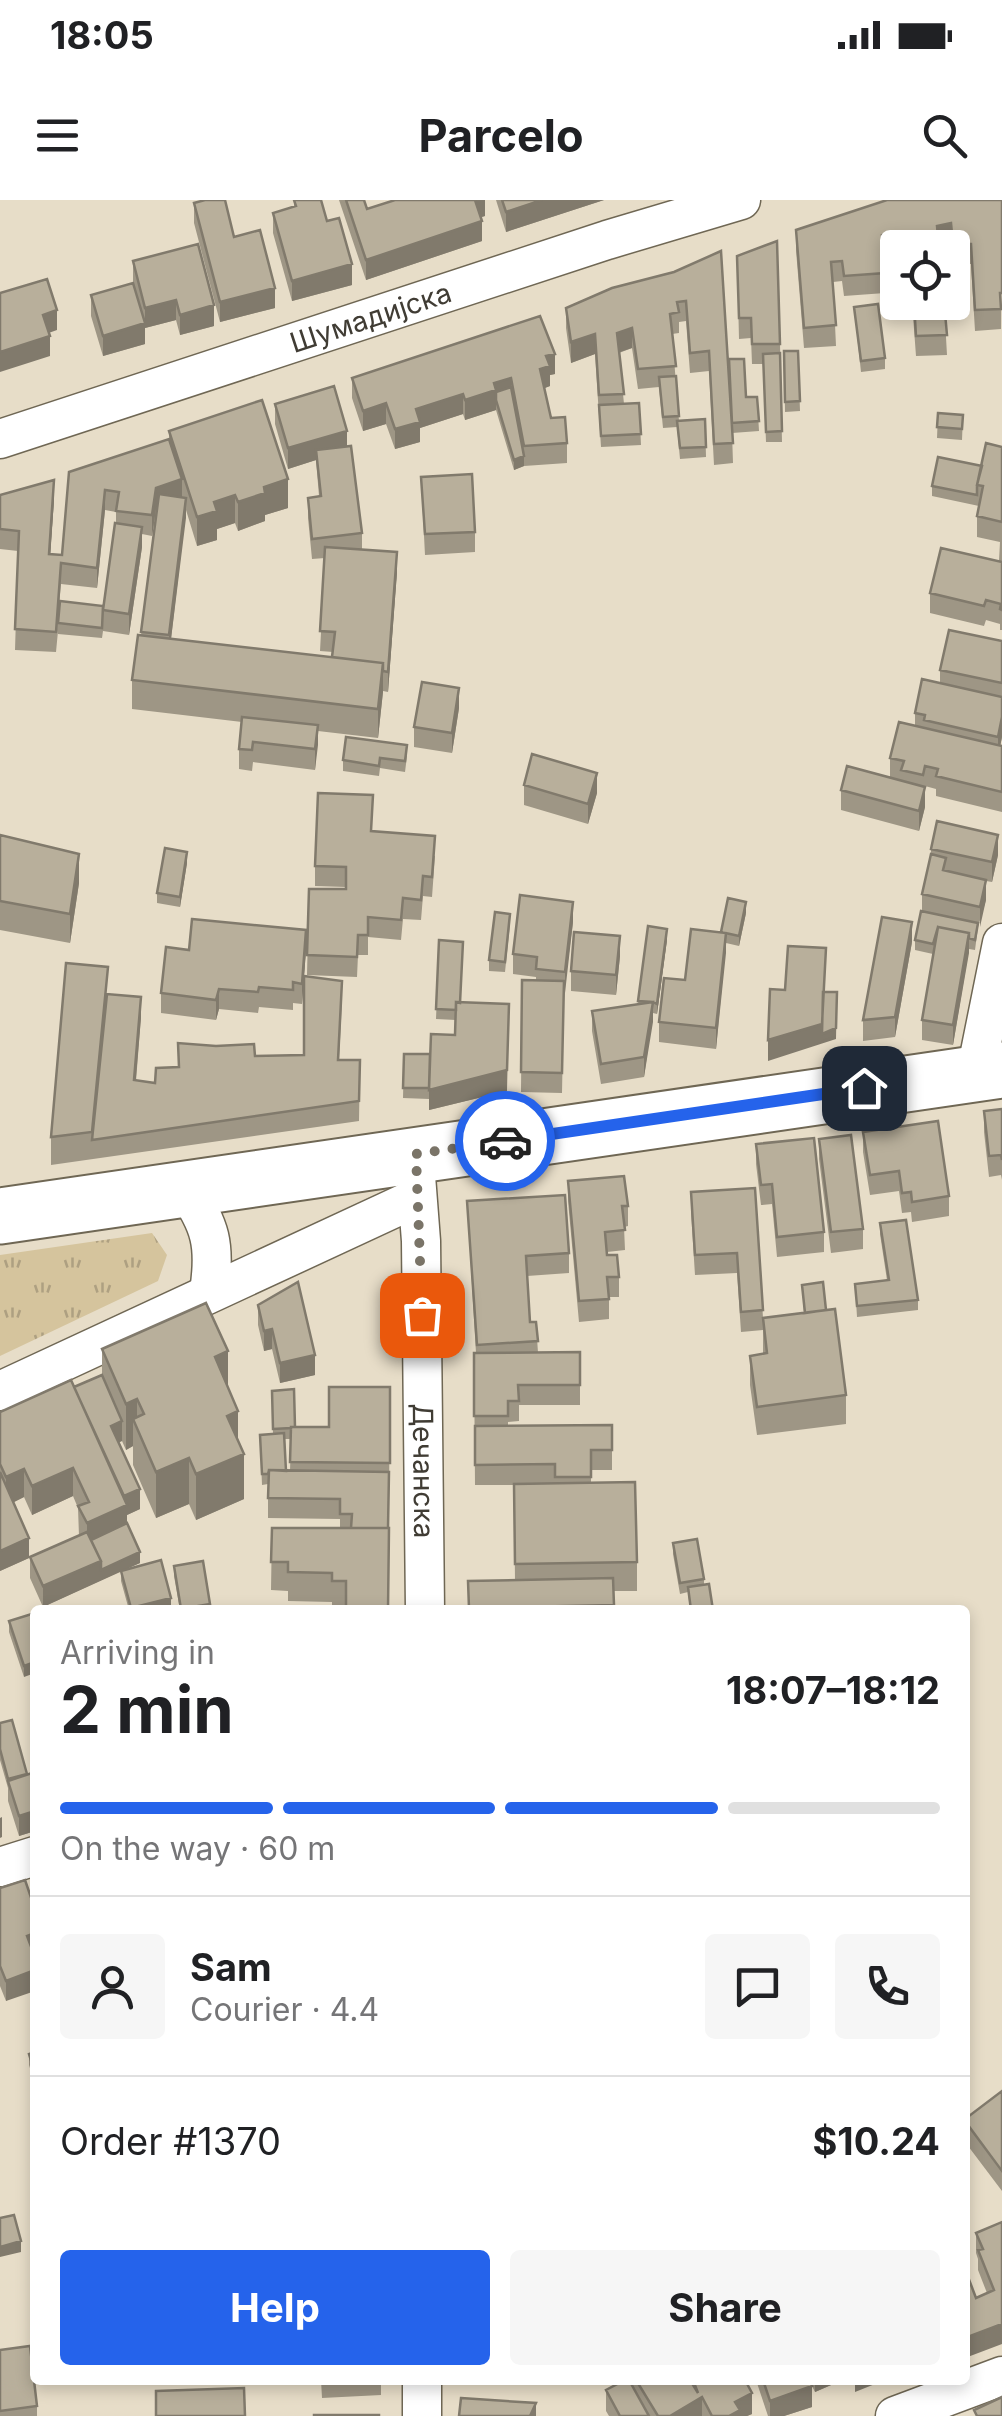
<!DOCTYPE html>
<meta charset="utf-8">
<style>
:root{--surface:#fff;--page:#f6f6f6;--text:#202124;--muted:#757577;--line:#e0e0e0;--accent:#2563eb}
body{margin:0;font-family:Inter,sans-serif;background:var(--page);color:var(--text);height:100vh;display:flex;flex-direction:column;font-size:38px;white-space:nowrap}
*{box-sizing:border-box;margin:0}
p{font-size:32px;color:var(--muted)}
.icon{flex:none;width:55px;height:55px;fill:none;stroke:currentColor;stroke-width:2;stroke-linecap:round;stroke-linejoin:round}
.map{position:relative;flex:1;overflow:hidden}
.sheet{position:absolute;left:30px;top:1405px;width:940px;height:780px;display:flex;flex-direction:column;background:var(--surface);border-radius:10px;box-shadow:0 5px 15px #0003}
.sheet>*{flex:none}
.tools{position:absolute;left:880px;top:30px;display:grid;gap:20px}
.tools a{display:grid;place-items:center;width:90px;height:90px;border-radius:10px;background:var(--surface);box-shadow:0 5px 15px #0003;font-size:50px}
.pin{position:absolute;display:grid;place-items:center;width:85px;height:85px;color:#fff;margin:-42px;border-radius:20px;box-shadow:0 5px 15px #0006}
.courier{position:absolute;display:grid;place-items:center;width:100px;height:100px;margin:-50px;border:8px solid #2563eb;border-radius:50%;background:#fff;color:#222;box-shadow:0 2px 12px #0007}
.summary em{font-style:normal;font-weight:700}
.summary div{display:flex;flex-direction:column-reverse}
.summary{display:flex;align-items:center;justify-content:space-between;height:170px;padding:0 30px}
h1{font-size:65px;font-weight:700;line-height:75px}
.bar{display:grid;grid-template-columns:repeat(4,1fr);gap:15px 10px;align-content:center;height:120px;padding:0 30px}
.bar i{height:12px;border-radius:8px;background:var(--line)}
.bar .selected{background:var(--accent)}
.bar p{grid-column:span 4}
.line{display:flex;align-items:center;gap:25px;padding:0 30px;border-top:2px solid var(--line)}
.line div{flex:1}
.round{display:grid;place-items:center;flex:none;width:105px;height:105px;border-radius:10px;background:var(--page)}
.primary-button{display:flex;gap:20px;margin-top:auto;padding:20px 30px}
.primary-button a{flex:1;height:115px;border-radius:10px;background:var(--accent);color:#fff;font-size:40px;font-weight:700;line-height:115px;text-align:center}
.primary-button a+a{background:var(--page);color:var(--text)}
.status{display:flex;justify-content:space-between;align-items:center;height:70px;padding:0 50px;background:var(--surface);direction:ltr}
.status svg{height:28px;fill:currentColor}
header{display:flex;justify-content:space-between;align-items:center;height:130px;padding:0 30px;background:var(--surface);font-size:45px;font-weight:700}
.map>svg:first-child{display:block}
.park{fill:url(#park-tufts)}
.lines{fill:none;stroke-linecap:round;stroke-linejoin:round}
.street-casing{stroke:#6f6754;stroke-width:41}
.secondary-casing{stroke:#6f6754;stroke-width:59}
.street{stroke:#fff;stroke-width:38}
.secondary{stroke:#fff;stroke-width:55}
.wall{fill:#9e9685;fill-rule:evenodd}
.shaded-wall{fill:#817a6c}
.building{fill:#b8af9b;stroke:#817a6c;stroke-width:2.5}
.done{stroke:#7a7468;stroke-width:10;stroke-dasharray:0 18}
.route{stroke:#2563eb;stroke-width:12}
.labels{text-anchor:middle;stroke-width:9;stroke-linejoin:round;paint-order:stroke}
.street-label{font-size:28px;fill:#403c34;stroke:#e7ddc8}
</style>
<div class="status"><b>18:05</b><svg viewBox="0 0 49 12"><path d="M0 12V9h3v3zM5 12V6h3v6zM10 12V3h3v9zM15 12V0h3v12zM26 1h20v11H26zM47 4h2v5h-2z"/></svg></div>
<header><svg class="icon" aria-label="menu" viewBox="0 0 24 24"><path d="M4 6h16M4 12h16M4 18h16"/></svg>Parcelo<svg class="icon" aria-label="search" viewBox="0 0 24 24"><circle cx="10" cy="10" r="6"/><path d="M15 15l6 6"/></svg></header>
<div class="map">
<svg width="1002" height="2216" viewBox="0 0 1002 2216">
<defs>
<pattern id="park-tufts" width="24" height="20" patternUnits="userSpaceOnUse" patternTransform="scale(2.5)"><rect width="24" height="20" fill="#d5c49d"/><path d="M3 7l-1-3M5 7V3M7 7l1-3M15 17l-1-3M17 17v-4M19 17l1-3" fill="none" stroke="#aea081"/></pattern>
</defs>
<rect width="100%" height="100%" fill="#e7ddc8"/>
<path class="park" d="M152,1033L167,1055L158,1081L0,1156V1055Z"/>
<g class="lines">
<defs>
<g id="street">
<path id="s1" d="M0,239L607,40L741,0"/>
<path d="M976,872L1002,743"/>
<path id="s2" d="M416,976L421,1041L425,1410"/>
<path d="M184,987C211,1025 216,1046 209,1092"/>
<path d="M0,1191L416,998"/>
<path d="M0,1667L35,1656"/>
<path d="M422,2216V2180"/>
<path d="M895,2216L1002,2176"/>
</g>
<path id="secondary" d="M0,1016L1002,870"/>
</defs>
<use href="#street" class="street-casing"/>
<use href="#secondary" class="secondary-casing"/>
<use href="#street" class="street"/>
<use href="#secondary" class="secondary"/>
</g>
<path class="wall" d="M294,0L327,21L352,85L292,101L273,33V13L294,7Z
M339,0H364L367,9L485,0V16L481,17L482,41L366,80Z
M496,0H604L506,32Z
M1002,0L1001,129L975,131L971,64L953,65L951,44L939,48H898V54L884,55L885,93L844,96L842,81L833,82L836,146L804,148L796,50V30Z
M194,3L275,108L220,122L194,23Z
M737,56L780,144L782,242H766L763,164H752L751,138L739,139Z
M133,61L214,126L180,135L176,120L145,128V126V144L103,156L91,116V95L138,100L133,81Z
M674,72L729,175L746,197H757L759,231L732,233L733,263L714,265L709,171L690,173L686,121L679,122V133L672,134L679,221L705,219L706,257L680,259L677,227L663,228L659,187L638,189L632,148L619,153L624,204L639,203L641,245L601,247L595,154L571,163L566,128V108Z
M912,102H944L947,155L916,156Z
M854,107L885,158V169L861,172Z
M784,151H798L800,211L785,212Z
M555,174L550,175V186L544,188L551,218L567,243V263L524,266L514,270L496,210L465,220L463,214L420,228V242L395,249L386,224L363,231L352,198V178Z
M275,204L347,247L362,333V350L397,372L388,492L383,491L378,538L318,531L315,570L253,562L252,571L239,569V549L242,522L132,509V480L141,435L157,308L152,336L142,334V347L129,435L103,431L102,438L58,434V431L56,452L15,450L18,351L0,349V295L54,300L50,354L62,355L69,272L169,239V231L288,308L265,315V321L238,331L235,323L217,329V340L197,346L186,310L171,439L332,458L333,452L320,451L325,358L312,359L308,318V298L319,296L316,260L288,269L275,224ZM105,310L116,312V323L103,406H59L61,384L97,388Z
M938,213L963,215L962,240L937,238Z
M1002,247V430H1000V424L986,420L984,426L930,413V393L999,361L1000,342L977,337V316L979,306L932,296V286L982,266Z
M421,277L475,332V352L425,355Z
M1002,441V537L1000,546H1002V612L936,596V589L925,586V607L919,631L841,610V590L890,578V558L915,526V513L940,483V470Z
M459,508L452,553L414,547V527Z
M407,556L405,572L380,568L379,576L343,571V560Z
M524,585L597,593L588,624L524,605Z
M372,631L435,656L432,697L423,696L421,720L403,719L401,740L368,737V755H358L357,777L307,775L309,689H346V687L315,686V666Z
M0,635L79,683L70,743L0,730Z
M931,649L998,655L992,682L986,681V700L978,727L975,750L969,749L953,845L922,840V820L933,754L915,750V740L922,711V694L931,656Z
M187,663L180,707L157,703V693Z
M746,713L739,746L726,743L716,849L659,842V822L685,780L721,732Z
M573,722L564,792L562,893L521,892L522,780H536V777L513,774V754Z
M510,724L505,772L489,771V760Z
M648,726L667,740L657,814L653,813L644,877L601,884L592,831V811L638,804Z
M439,740L460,803L507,891L429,910V899L403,898L404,854H430L455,835L456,820L436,819Z
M912,742L895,837L863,841V820Z
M189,750H306L302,804L293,803V810L259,807L258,813L219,809L216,820L161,813V793Z
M620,756L616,795L571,791V771Z
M342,801L339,860H360L359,921L51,965V937L141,817L136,881L155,883L178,867V843L255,856L304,855Z
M1002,909V980L1001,975L989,977L984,932V911Z
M863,932L949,996V1016L912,1022L911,1012L902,1013L899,991L870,995L863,952Z
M819,939L863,1029V1049L831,1053L819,959Z
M756,944L824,1032V1052L777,1057L772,1004L761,1005L756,964Z
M568,981L628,1006V1026L624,1027L625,1050L607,1052L619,1077V1097H609V1119L579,1122L568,1001Z
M755,988L763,1118L804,1113L802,1085L826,1110L846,1195V1224L757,1235L750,1185V1156L763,1154V1130L741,1132L737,1073L695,1075L691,1012V992Z
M467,1001L569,1053V1073L527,1076L530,1122H536L538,1153L580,1152V1205H519V1221L508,1222V1225H612V1270H591V1283L637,1362V1391H613L614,1410H469L468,1381L515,1380L514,1285H475L474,1153H476Z
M880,1023L918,1100V1110L857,1117L855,1084L887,1080L880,1034Z
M258,1105L315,1175L280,1183L272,1149L264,1151L258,1125Z
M102,1149L228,1188L238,1240L244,1299L196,1320L189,1304L156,1318L133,1265V1246L126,1250L122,1241L119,1242L140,1309L127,1315V1323L140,1363L123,1370L171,1408L164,1410H129L121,1381V1371L43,1407L30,1378V1357L79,1336L78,1308L73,1296L32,1315L24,1297L14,1302L29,1358L0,1371V1212L74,1187L102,1175Z
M390,1187L388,1410L332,1409V1402L288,1401V1391L271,1390L272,1328H340V1319L268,1318V1284L262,1285L260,1235L273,1234L272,1191L295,1227H329ZM285,1239H291L290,1271H286Z
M673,1343L704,1379V1385L713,1410H690L688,1392L680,1394L673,1354Z
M174,1366L210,1404V1410H180L174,1376Z
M35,1413L24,1477L9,1432V1421Z
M0,1523L27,1575L35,1572V1631L19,1636L8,1601V1588L0,1560Z
M0,1688L35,1709V1753L6,1801L0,1786Z
M35,1852V1884L29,1865V1854Z
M1002,1891V1991L965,1942V1919Z
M1002,2022V2144L976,2098L987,2093L978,2070V2059L976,2053V2033Z
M0,2150L37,2206V2216H0Z
M295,2180H317V2181L295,2182Z
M321,2180H381V2195L322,2198Z
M624,2180H745L752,2214L747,2216H609L606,2211V2190Z
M756,2180H809L812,2207L784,2216H768Z
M809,2180H838V2182L815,2192Z"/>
<path class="shaded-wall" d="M475,0H485V16L475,19Z
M542,0H604L506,32V12Z
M482,21V41L366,80V60Z
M951,23V44L937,47V26Z
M352,64V85L292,101V81Z
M275,88V108L220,122V102Z
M176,100V120L145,128V108Z
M214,105V126L180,135V115Z
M57,110V130L43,135V115Z
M145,123V144L103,156V136Z
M632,128V148L617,153V133Z
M595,134V154L571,163V142Z
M50,136V156L0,172V152Z
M555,154V174L550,175V186L540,190V169L546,156Z
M511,178V198L496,200V210L465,220V200L494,183Z
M463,194V214L420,228V242L395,249V229L416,209Z
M386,203V224L363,231V211Z
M347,231V251L316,250V260L288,269V248Z
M524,256V266L514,270V260Z
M182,279V300L156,309L152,336V315L156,288Z
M288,279V308L265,315V321L238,331V302L264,287Z
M54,280V300L49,374V354Z
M105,290V310L97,388V368Z
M235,295V323L217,329V340L197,346V317L214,302Z
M186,298V318L169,455V435Z
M142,327V347L129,435V414Z
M397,352V372L388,492V472Z
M383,463V492L378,538V509Z
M459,488V508L452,553V533Z
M1002,517V537L998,557V537Z
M318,525V545L315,570V549Z
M597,573V593L588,624V604Z
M925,587V607L919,631V611Z
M998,635V655L992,682V662Z
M187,652V663L180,707V697Z
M79,654V683L70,743V714Z
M986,680V700L980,727V707Z
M573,702V722L565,793V772Z
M746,702V713L739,746V736Z
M912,722V742L895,837V817Z
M667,729V740L657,814V804Z
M306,730V750L302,804V784Z
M726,733V753L716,849V828Z
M969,733V753L953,845V825Z
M620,736V756L616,795V775Z
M826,748L822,834L837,792L836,839L768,861V840Z
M219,789V809L216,820V800Z
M141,797V817L134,901V880Z
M653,802V822L644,877V857Z
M509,804L507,891L429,910V890Z
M272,1129V1149L264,1151V1131Z
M228,1151V1197L215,1157Z
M315,1155V1175L280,1183V1163Z
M137,1199V1227L133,1219V1246L126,1250V1204Z
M238,1211V1256L244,1254V1299L196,1320V1274L227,1216Z
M122,1221V1241L111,1246V1226Z
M189,1258V1304L156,1318V1272Z
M73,1268V1296L32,1315V1286Z
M24,1269V1297L6,1306V1277Z
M140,1289V1309L127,1315V1334L87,1341V1323L121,1298Z
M29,1338V1358L0,1371V1351Z
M140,1352V1363L43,1407V1386L101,1361Z
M171,1398V1408L164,1410H131V1408Z
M35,1462V1473L24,1477V1466Z
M35,1611V1631L19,1636V1616Z
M2,1617V1637L0,1638V1618Z
M35,1733V1753L27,1756V1736Z
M35,1770V1791L6,1801V1781Z
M21,2041V2052L0,2057V2047Z
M1002,2124V2144L965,2158V2138Z
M815,2180H838V2182L815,2192Z
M855,2180H885L855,2192Z
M812,2186V2207L784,2216H770V2201Z
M752,2193V2214L747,2216H729L735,2202Z
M702,2197V2216H670Z
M536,2203V2216H530Z"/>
<path class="building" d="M205,0H225L234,37L260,30L275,88L220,102L194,3Z
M294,0H321L327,21L339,18L352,64L292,81L273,13L296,6Z
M346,0H364L367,9L395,0H475L482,21L366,60Z
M502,0H542L506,12Z
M887,0H1002V93H1000L1001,109L975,110L971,44H953L951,23L937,26L939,48H900L899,33L882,35L885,73L844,76L842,61L831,62L836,125L804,128L796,30Z
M777,41L780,144H752L751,118H739L737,56Z
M198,44L214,105L180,115L176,100L145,108L133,61Z
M721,51L733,243L714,244L709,151L690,153L686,101L677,102L679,112L670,114L676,166L638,169L632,128L617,133L624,194L599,195L595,134L571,142L566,108L612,88L674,72Z
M47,79L57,110L43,115L50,136L0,152V93Z
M133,83L145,123L103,136L91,95Z
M914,102H944L947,135L916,136Z
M878,104L885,158L861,161L854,107Z
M540,116L555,154L546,156L550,166L540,169L551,218L565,217L567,243L524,246L511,178L494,183L496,190L465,200L463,194L416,209L420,222L395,229L386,203L363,211L352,178Z
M784,151H798L800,201L785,202Z
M780,153L782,231L766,232L763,154Z
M729,159H744L746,197H757L759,221L732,223Z
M676,176L679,216L663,217L659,177Z
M334,186L347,231L288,248L275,204Z
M511,187L524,256L514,260L496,200V192Z
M262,200L288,279L264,287L265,293L238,302L235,295L214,302L217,311L197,317L169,231Z
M639,203L641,234L601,236L599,205Z
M938,213L963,215L962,229L937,227Z
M705,219L706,247L680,248L677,221Z
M169,239L182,279L156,288L152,315L116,311L119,292L105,290L97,368L61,363L56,432L15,429L19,331L0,329V295L54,280L49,354L62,355L69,272Z
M986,243L1002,247V322L977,316L983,286L977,285Z
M351,246L362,333L312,339L308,298L321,296L316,250Z
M938,257L982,266L977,285V295L932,286Z
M472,274L475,332L425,334L421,277Z
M159,294L186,298L169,435L141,432Z
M115,323L142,327L129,414L103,410Z
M325,347L397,352L388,472L383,471V463L332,457L335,432L320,431Z
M941,348L1002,362V410L1000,409L1001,404L986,400L984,406L930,393Z
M60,401L103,406L102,428L58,423Z
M949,430L1002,441V483L940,470Z
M138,435L383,463L378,509L132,480Z
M922,479L1002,497V517L998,537L924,520L925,515L915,513Z
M422,482L459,488L452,533L414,527Z
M242,517L318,525L315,549L253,542L252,550L239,549Z
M899,522L1002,546V592L936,576L938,569L925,566L923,575L901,570L904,561L890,558Z
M346,537L407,545L405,561L380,558L379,566L343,560Z
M532,554L597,573L588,604L524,585Z
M847,566L925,587L919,611L841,590Z
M318,593L373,595L371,631L435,636L432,677L423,676L421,700L403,698L401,720L368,717V735H358L357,757L307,755L309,689H346V667L315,666Z
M937,621L998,635L992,662L931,649Z
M0,635L79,654L70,714L0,701Z
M165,648L187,652L180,697L157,693Z
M931,654L946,658L943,670L986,680L980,707L922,694Z
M520,695L573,702L565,772L536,769L537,757L513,754Z
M728,698L746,702L739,736L721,732Z
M921,711L978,723L975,740L969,738V733L938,727L933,744L915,740Z
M495,712L510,714L505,762L489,760Z
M882,717L912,722L895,817L863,820Z
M192,719L306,730L302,784L293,782V790L259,787L258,792L219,789L216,800L161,793L166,747L189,750Z
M648,726L667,729L657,804L653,802L638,801Z
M938,727L969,733L953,825L922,820Z
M691,729L726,733L716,828L659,822L664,778L685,780Z
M574,732L620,736L616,775L571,771Z
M439,740L463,742L460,803L456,802V810L436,809Z
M788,746L826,748L822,824L768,840L770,789L785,790Z
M66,763L108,767L92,932L51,937Z
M304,776L342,781L338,860H360L359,901L92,940L107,794L141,797L134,880L155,883L156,868L179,867L178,843L216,846L254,844L255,856L304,855Z
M522,780L564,781L562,873L521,872Z
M823,792H837L836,828L822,834Z
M456,802L509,804L507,870L429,890L431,834L455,835Z
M653,802L644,857L601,864L592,811Z
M404,854H430L429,888H403Z
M1002,909V960L1001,955L989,956L984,911Z
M938,921L949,996L912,1002L911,992L902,993L899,971L870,975L863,932Z
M851,935L863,1029L831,1032L819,939Z
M814,938L824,1032L777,1037L772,984L761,985L756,944Z
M624,976L628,1006H622L625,1030L605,1032L607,1055H617L619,1077H607L609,1099L579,1101L568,981Z
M755,988L763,1110L741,1112L737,1053L695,1055L691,992Z
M565,995L569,1053L526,1056L530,1122H536L538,1141L477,1145L467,1001Z
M906,1020L918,1100L857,1106L855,1084L889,1080L880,1023Z
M298,1082L315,1155L280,1163L272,1129L264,1131L258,1105Z
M823,1082L826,1110L805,1113L802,1085Z
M206,1103L228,1151L215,1157L238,1211L227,1216L244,1254L196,1274L189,1258L156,1272L133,1219L144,1214L137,1199L126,1204L102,1149Z
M835,1109L846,1195L757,1207L750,1156L767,1153L763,1118Z
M580,1152V1185H518L519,1201H508V1216H474V1153Z
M102,1175L122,1221L111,1226L140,1289L124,1296L74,1187Z
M71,1180L127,1305L87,1323L78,1306L89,1302L73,1268L32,1286L24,1269L6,1277L0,1264V1212Z
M329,1187H390V1263L290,1262L291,1227H329Z
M294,1189L295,1227H291V1228L273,1229L272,1191Z
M612,1225V1250H591V1277H555V1264L475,1265V1226Z
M284,1233L286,1271L269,1270L268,1274H262L260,1235Z
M269,1270L389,1272L388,1328H351L352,1314H340V1299L268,1298Z
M0,1272L29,1338L0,1351Z
M635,1282L637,1362L515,1364L514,1284Z
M127,1323L140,1352L101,1370V1361L91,1340Z
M272,1328H389L388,1410H346V1381H332V1373L288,1372V1362H271Z
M87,1332L101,1361L43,1386L30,1357Z
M697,1339L704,1379L680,1383L673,1343Z
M161,1360L171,1398L131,1408L121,1371Z
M203,1361L210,1404L181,1409L174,1366Z
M613,1378L614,1405L469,1408L468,1381Z
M709,1384L713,1410H691L688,1387Z
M35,1413V1462L24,1466L9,1421Z
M12,1520L27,1574L8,1579L0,1549V1523Z
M35,1572V1611L19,1616L8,1581Z
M25,1680L35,1709V1733L27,1736L35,1757V1770L6,1781L0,1766V1688Z
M35,1852V1874L29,1854Z
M1002,1891V1971L965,1921V1919Z
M14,2015L21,2041L0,2047V2018Z
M1002,2022V2124L965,2138V2069L976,2098L994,2090L978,2050L983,2049L976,2033Z
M30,2146L37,2206L0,2211V2150Z
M625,2180H629L649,2216H620L606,2190Z
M636,2180H690L698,2193L693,2180H745L752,2193L735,2202L740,2210L729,2216H712L702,2197L670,2216H658Z
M763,2180H809L812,2186L770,2201Z
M244,2188L245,2216H156V2191Z
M1002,2197V2216H977L974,2210Z
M461,2198L536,2203L530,2216H459Z
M314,2215H379V2216H314Z"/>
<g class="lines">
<path class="done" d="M422,1115L416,954L505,941"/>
<path class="route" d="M505,941L864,888"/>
</g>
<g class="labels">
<g class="street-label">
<text dy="10" stroke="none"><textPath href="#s1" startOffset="390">Шумадијска</textPath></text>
<text dy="10" stroke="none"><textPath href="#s2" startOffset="295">Дечанска</textPath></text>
</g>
</g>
</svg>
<div class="tools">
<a><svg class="icon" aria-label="locate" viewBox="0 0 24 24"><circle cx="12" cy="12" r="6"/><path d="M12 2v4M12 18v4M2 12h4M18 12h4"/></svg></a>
</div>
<div class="pin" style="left:422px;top:1115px;background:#ea580c"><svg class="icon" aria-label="bag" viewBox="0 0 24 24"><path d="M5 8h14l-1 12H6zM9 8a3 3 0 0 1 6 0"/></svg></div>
<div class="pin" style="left:864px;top:888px;background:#1f2937"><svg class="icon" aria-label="home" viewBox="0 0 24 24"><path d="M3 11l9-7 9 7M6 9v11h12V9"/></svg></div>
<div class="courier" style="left:505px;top:941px"><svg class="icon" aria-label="car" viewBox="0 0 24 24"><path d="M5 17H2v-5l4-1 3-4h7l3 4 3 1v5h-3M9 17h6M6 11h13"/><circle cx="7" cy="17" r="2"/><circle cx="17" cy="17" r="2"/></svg></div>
<section class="sheet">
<div class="summary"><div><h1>2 min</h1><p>Arriving in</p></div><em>18:07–18:12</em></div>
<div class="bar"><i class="selected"></i><i class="selected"></i><i class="selected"></i><i></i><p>On the way · 60 m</p></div>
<div class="line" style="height:180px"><a class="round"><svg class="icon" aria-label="person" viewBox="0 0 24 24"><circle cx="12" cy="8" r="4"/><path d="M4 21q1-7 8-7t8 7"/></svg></a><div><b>Sam</b><p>Courier · 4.4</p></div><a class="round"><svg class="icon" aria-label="chat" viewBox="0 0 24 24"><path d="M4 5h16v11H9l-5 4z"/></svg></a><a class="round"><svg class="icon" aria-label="phone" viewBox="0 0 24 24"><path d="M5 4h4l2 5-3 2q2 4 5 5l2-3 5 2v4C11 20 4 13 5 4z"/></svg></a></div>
<div class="line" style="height:130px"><div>Order #1370</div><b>$10.24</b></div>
<div class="primary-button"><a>Help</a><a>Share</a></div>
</section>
</div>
